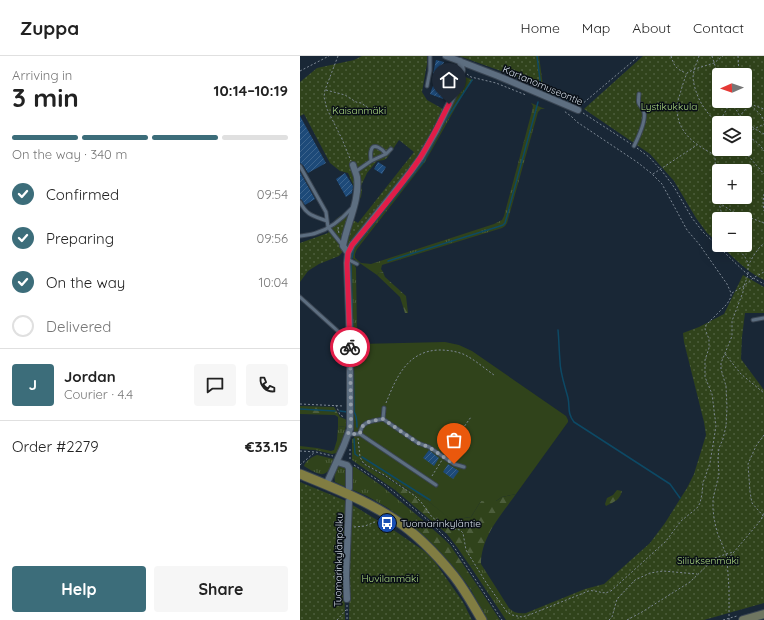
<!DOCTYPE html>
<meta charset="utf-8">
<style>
:root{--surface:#fff;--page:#f6f6f6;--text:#222;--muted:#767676;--line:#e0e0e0;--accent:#3c6d7a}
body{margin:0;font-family:Quicksand,sans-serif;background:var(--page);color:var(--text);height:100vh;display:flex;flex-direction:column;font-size:15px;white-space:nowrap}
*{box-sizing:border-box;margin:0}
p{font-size:13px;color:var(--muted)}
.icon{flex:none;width:22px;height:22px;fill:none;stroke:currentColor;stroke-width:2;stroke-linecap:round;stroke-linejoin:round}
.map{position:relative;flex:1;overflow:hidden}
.panel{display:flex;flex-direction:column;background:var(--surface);width:300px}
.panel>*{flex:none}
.needle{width:26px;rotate:268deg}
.fabs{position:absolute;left:412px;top:12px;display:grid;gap:8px}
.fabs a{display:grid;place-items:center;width:40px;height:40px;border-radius:4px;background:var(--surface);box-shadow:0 4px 16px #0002;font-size:20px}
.pin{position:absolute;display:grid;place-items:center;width:34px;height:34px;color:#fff;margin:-41px -17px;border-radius:50% 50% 50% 0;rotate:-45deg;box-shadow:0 0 4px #0007}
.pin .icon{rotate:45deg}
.courier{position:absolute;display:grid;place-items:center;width:40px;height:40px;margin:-20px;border:3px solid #e11d48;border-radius:50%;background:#fff;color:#222;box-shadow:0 1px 5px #0007}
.summary em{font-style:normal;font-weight:700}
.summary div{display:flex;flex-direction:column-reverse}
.summary{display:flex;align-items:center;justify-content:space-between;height:68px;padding:0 12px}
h1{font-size:26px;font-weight:700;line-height:30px}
.bar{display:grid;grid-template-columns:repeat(4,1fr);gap:6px 4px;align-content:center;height:48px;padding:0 12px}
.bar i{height:5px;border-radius:3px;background:var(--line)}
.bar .on{background:var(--accent)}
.bar p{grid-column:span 4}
.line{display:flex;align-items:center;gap:10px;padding:0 12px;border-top:1px solid var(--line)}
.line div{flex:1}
.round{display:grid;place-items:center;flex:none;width:42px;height:42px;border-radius:4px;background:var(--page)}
ol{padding:0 12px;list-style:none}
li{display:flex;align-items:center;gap:12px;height:44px}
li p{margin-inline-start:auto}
li .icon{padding:4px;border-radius:50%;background:var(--accent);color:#fff;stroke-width:4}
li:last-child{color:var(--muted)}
li i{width:22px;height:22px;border:2px solid var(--line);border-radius:50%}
.primary-button{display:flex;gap:8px;margin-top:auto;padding:8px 12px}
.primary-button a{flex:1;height:46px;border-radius:4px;background:var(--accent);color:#fff;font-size:16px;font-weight:700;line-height:46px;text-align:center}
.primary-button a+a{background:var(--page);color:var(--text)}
header{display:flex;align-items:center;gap:24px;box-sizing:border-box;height:56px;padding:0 20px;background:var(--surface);border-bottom:1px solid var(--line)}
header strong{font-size:19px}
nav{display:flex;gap:22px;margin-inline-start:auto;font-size:14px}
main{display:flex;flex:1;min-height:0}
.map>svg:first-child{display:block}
.grass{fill:url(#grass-tufts)}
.forest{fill:url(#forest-firs)}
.park{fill:url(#park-dots);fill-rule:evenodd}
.pitch{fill:#30431b}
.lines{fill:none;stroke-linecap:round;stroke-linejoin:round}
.stream{stroke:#0d4965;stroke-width:1.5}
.building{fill:url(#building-hatch)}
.lane-casing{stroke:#3a4552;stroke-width:5}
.street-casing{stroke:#3a4552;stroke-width:8}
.secondary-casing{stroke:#3a4552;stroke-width:10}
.primary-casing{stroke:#3a4552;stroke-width:11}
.path{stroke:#7e8995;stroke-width:1;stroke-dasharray:2 2;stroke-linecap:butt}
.lane{stroke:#5d6e80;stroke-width:3}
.street{stroke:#5d6e80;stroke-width:6}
.secondary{stroke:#6f7661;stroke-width:8}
.primary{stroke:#817d42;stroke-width:9}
.done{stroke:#939da9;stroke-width:4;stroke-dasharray:0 7.2}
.route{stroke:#e11d48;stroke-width:5}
.labels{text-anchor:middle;stroke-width:3;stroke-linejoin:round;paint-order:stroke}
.street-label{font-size:10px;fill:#d4dde7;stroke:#090f16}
.park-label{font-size:10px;fill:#abd780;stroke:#090f16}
.poi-label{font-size:10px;fill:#d4dde7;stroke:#090f16;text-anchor:start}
</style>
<header>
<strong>Zuppa</strong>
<nav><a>Home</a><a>Map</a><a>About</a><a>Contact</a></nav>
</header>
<main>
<section class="panel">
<div class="summary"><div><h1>3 min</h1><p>Arriving in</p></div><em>10:14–10:19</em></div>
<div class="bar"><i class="on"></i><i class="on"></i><i class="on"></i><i></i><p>On the way · 340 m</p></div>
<ol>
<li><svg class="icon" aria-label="check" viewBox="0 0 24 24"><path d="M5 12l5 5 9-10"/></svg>Confirmed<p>09:54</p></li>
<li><svg class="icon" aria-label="check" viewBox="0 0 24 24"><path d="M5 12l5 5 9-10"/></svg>Preparing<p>09:56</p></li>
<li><svg class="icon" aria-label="check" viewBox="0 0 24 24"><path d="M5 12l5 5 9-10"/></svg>On the way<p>10:04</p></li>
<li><i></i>Delivered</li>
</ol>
<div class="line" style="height:72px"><b class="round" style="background:var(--accent);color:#fff">J</b><div><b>Jordan</b><p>Courier · 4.4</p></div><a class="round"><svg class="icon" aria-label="chat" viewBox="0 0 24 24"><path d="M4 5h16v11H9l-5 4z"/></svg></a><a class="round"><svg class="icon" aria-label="phone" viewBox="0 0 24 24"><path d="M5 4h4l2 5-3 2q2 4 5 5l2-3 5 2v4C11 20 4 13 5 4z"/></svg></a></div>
<div class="line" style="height:52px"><div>Order #2279</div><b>€33.15</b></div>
<div class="primary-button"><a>Help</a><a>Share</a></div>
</section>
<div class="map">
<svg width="464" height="564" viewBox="0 0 464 564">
<defs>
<pattern id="grass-tufts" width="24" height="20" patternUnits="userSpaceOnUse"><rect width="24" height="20" fill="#30431b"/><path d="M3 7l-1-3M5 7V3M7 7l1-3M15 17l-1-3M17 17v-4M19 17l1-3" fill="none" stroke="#4d5e3c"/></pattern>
<pattern id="forest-firs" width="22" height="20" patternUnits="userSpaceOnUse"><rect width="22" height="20" fill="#30431b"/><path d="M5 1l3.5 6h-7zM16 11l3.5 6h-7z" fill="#4d5e3c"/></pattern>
<pattern id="park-dots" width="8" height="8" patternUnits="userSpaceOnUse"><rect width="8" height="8" fill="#30431b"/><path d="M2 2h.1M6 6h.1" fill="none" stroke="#4d5e3c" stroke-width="1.8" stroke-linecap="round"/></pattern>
<pattern id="building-hatch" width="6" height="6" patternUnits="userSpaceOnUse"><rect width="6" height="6" fill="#1d4a79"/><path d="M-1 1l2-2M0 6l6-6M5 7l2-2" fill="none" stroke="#3d648c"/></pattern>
</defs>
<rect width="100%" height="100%" fill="#192736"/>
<path class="grass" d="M163,20L173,24L166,33L125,106L57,193L55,198V202L61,207L71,208L194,168L202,164L204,160L232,55L233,50L231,47L245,53H241L238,56L207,167L205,170L202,172L82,209L81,213L83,216L79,217L77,219L51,201L50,199L54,191L117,110Z
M50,207L54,208L56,212L57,278L53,283L50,208Z
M46,370L43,382L37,397L32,398L15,394L0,393V390L17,392L31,395L34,394L37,384L38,371Z
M54,382L60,406L97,428L95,434L52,404V383Z
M17,399L34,403C27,424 20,420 4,410C5,405 12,401 17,399Z
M40,409L45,411L46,413V431L35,426C34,420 34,412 40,409Z
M52,411H55L82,430L118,460L112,470L88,452L67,440L51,433Z
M181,508L209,552C214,557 219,558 226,557L212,564H206L170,510Z
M177,529L200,564H187L171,534Z"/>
<path class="forest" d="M83,216L85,221L106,240L108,257H105L100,241L77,219L79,217Z
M0,350L34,351L40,361L45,363L47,365L46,370L38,371V361L35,359L0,358Z
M97,428L128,445L152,464L171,461L179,448L181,445H196L202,441L216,438C201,459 181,481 181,508L170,510L157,491L147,478L95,434Z
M317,434L322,435C320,444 314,446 306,450L305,448L307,442L313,439Z
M118,460L144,483L150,489L177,529L171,534C154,509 134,489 112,470Z"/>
<path class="park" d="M62,0H127V8L122,36L127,44L143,53L126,86L110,111L52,185L39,200L19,208L8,215L0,226V187L28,177L36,163L51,152L56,135L48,117L40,115L30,107L4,58L0,60V26L17,12L54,4ZM99,84L114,96L58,167L53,164L56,149L61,141L62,135L61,130L67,117L77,105L84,104L87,102Z
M159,0H239L243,30Z
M343,0H464V224C447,216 434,202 420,189H445V163H419V188L407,177L396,162L374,125L350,98L284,53ZM419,19H445V45H419ZM419,67H445V93H419ZM419,115H445V141H419Z
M443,219L464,231V257H445L442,281L441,303L464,334V547L404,564H212L226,557L285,533L304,528L350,487L365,467L387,432L394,418L406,379L404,366L384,286L383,277L399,271L424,258Z
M0,426L46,445L44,515L45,564H0Z
M51,448L98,477L130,499L163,546L172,564H49Z"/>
<path class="pitch" d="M145,286L159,289L172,295L266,360L268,364V366L216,438L202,441L196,445H181L179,448L171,461L151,464L128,445L54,402V290L59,288Z"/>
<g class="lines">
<path class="stream" d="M237,0L241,32L240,36
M241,32L244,34L276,47
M52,202L54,192L124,105L144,67L172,24
M88,205L197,171L203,169L205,167L238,46
M51,208L53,282
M258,274C259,284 259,294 260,305C260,317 265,330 268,342C270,351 267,357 274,366L370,428L380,442
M53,291L54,355
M0,353L35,355
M40,355L47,356
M54,356C57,360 57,366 57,371
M54,383L55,398L58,400
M62,401L130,444"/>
</g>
<path class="building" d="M136,4L144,6L143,9L151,11L147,27L148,28L143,43L130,38L137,19L133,18Z
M0,60L26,107L8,117L3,109L0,107Z
M78,106L86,111L82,118L74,113Z
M0,116L15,143L5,149L2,144L0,143Z
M45,117L53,130L52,137L46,141L36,123Z
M129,394L139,402L134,410L123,402Z
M148,408L159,415L153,423L143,416Z"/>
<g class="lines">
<defs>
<path id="lane" d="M127,30L130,15V0
M334,90C338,82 346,64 344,56C341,47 337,52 339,38
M71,105C71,102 70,98 71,95C73,85 83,94 86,98
M0,110L26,156L28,171L43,190
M55,116L71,105L86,98L91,93
M0,146C7,160 14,160 27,165
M0,180C5,179 11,179 16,177C30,173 42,163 52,152
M47,203L57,208
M0,241L50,286L58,284
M453,264L464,262
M83,363L84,352
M48,378H60L136,429
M60,378C61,365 72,365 83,363L118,387L129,391L154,408L164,411"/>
<path id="street" d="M146,0L198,20L278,54
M48,197L43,190C47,167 60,145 57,121C56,117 54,113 53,109
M37,406L47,409L49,412V432
M26,429L44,389L50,373V286L47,207L48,197L52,189L111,115L121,101L136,75L156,34L162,14L160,5
M47,543L46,520L49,445"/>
<path id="secondary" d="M443,564L464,558"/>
<path id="primary" d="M0,418C32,431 65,444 94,463C117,478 137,499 154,520C165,534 173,549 182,564"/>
</defs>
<use href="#lane" class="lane-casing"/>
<use href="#street" class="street-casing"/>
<use href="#secondary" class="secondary-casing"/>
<use href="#primary" class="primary-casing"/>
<path class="path" d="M38,0L25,34L24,41L27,53L42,83L51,105
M371,0C374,10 376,13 386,17
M399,0C397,6 393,15 393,22C395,40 405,57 419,68
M412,0L417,16V29L419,36
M438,0L439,19
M0,15L29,0
M167,18L171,21L196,27L226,39
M26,34L45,39L56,46L61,47L73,55
M445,44L461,59L464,65
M428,45L437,55L440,61L455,73L464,78
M450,48L464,53
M281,49L339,0
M283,57L331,88
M419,67L430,47
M434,67L449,49
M445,75H450L464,68
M445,80C454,83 459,87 464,95
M448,81V88L445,96L464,118
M419,87L416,94L415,99L416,135L423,163
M337,92L349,101L362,115L374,131L392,162L403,176L448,219L464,228
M415,99C395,89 376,76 377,50C377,46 379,42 380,38C382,31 384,24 387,17L395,13L414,7L423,0
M353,118L397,89
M464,138L463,146L464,155
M419,147L440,160L451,162L464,167
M38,171L39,178
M448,210C452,202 457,193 464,187
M432,237L444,230L453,222L464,216
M425,298L441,318L464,337
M86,347C96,322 107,295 139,294C147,294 155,295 163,298C174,303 184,312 194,319
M0,348L43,350
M36,349L40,359L44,361
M464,379L456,390L448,408L450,436L452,447L464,461
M58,382L60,401L64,408L86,420L115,440L121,446L132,461L145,471L160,474L163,477L166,494L187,528L207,556L212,559L222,561L229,559L286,536C288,535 291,534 293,535C301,535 302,539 311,535L366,485L381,465L397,452L400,447L402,438L403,427L410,407L416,370L412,338L405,321V304L409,292V283L405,273L406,269L427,248L431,241V237L427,228L399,188L387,174L362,128L351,117L337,106L277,66L272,61L264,55
M0,395L16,396L33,400
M146,396L171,361
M50,403V392
M0,409L15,396
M54,409L84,428L129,465L152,488L202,564
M132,420L142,404
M54,471L65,470L80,464
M428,503L461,464L464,456
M36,519H40
M33,521L36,519L34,515
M47,549V564
M37,564L46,554
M309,564L312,561L317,543L335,524L350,517L363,515L397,518
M327,564L342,556L390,526L415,502L426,498L434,496
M423,564L437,560
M429,564V533L427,503L426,498L417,476L414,462L413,453V443L419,418L418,402L419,392L423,383L426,370L427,352L426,330L421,313V307L432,280V265L443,236L444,230L448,219V207L445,201L435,189"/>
<use href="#lane" class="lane"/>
<use href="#street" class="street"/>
<use href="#secondary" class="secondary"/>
<use href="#primary" class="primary"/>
</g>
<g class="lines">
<path class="done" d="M50,291L51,363L50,372L48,378H60C61,365 72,365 83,363L118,387L129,391L154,408"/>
<path class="route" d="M50,291L47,208L48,197L52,189C75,161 100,132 120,102C131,85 140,66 149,48"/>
</g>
<defs>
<symbol id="bus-disc" viewBox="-11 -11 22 22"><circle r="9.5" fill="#1a4fb4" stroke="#090f16"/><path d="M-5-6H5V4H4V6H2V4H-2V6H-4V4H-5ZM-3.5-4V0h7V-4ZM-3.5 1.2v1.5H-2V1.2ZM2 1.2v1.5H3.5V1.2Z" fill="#fff"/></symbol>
</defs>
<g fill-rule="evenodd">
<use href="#bus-disc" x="76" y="456" width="22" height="22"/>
</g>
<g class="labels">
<g class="street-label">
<text transform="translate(243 29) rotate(23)" y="4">Kartanomuseontie</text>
<text transform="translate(38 504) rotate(-89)" y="4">Tuomarinkylänpolku</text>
</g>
<g class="park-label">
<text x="369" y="54">Lystikukkula</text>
<text x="59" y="58">Kaisanmäki</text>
<text x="408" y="508">Siliuksenmäki</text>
<text x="90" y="526">Huvilanmäki</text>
</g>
<g class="poi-label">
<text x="101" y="471">Tuomarinkyläntie</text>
</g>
</g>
</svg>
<div class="fabs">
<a><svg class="needle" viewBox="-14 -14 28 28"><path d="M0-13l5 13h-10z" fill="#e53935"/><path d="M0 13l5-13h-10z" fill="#767676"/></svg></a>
<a><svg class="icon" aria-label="layers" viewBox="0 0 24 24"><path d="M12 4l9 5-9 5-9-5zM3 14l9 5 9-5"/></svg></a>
<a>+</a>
<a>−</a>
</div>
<div class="pin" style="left:154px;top:408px;background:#ea580c"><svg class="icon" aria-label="bag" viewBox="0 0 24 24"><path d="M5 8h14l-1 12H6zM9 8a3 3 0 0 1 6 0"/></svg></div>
<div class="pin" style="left:149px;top:48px;background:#1f2937"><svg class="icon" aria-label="home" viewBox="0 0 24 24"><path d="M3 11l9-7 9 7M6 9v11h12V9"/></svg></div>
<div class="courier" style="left:50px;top:291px"><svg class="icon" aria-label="bike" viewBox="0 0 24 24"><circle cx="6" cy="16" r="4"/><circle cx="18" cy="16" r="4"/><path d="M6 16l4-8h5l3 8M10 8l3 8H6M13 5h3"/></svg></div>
</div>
</main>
